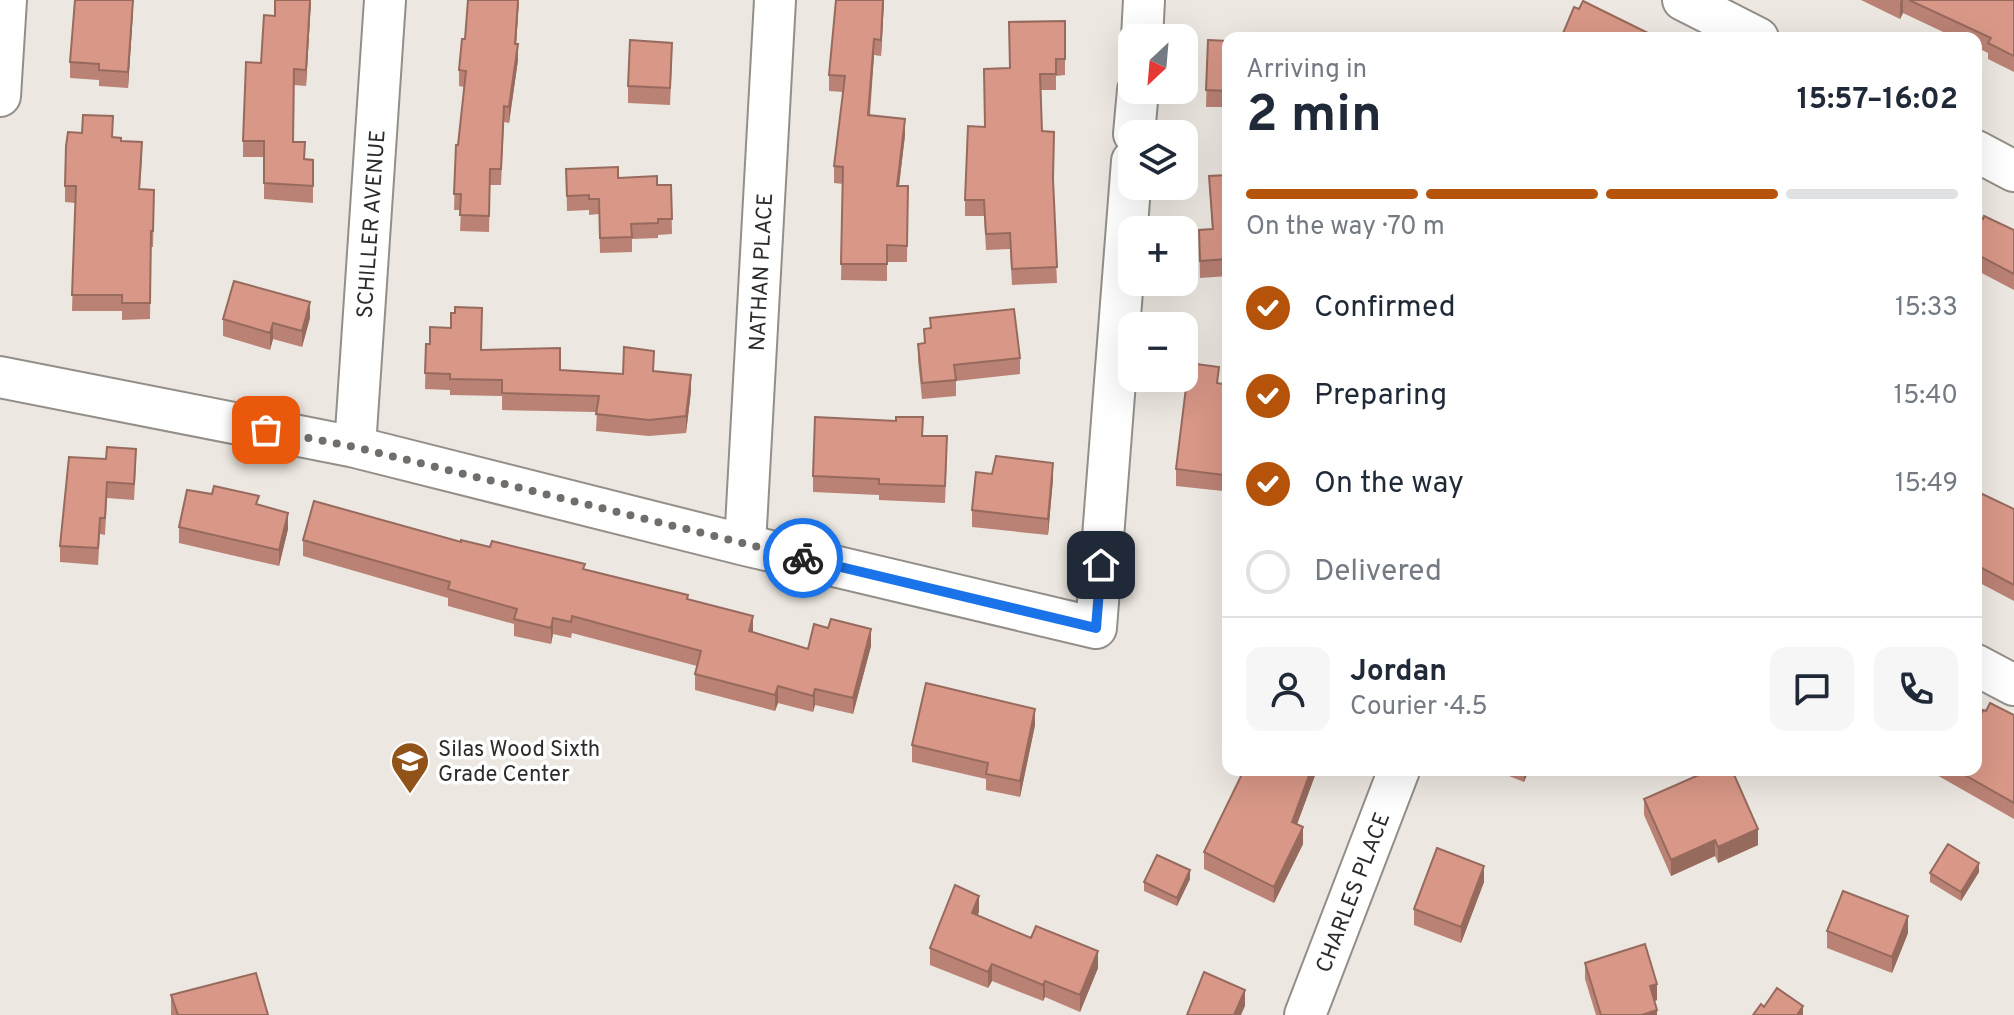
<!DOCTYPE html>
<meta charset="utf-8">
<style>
:root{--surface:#fff;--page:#f6f6f7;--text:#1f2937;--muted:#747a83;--line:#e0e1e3;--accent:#b45309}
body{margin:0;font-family:Overpass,sans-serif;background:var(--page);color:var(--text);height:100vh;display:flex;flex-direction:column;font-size:30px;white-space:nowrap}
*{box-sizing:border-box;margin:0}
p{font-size:26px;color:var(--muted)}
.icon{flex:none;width:44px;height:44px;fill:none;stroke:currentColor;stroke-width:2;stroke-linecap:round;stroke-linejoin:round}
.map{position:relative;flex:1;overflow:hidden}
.side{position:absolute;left:1222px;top:32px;width:760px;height:744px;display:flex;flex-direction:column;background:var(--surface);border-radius:16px;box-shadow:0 8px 32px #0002}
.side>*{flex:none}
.needle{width:52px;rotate:206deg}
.controls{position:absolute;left:1118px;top:24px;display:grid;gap:16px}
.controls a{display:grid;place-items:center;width:80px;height:80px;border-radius:16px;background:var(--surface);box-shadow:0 8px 32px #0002;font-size:40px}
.pin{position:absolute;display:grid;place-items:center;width:68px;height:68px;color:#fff;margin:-34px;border-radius:16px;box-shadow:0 4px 12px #0006}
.courier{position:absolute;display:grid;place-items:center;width:80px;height:80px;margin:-40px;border:6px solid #1a73e8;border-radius:50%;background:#fff;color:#222;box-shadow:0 2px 10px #0007}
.overview em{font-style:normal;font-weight:700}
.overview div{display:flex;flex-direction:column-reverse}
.overview{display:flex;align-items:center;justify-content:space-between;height:136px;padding:0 24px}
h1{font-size:52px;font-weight:700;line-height:60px}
.bar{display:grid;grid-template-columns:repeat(4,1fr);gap:12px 8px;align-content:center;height:96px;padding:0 24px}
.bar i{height:10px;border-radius:6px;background:var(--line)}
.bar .on{background:var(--accent)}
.bar p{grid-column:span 4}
.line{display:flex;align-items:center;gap:20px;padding:0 24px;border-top:2px solid var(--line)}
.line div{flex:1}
.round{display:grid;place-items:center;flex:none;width:84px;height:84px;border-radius:16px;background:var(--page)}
ol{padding:0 24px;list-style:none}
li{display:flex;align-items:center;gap:24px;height:88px}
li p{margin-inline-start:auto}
li .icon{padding:8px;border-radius:50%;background:var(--accent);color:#fff;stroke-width:4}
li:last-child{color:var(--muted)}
li i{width:44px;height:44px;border:4px solid var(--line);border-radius:50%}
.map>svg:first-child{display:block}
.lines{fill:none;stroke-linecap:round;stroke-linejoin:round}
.street-casing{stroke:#938f88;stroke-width:44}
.street{stroke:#fff;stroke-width:40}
.wall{fill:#ba8274}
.shaded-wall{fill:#976a5e}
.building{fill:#d89787;stroke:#976a5e;stroke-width:2}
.done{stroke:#706d6a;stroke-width:8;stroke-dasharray:0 14.4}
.route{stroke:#1a73e8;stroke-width:10}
.labels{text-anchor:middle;stroke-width:7;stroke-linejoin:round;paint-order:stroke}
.street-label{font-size:22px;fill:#2e2c2a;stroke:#fff}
.poi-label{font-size:22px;fill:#2e2c2a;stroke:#fff;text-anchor:start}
</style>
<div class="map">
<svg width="2014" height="1015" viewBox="0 0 2014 1015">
<rect width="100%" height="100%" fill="#ece7e0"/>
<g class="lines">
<defs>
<path id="street" d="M1683,0L1758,38
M1142,38L1144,0
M0,96L6,0
M1134,134L1138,90
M1976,151L2014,171
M0,377L355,447L745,545L1096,628L1132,161
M355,447L385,0
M745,545L775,0
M1976,665L2014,685
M1305,1015L1399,770"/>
</defs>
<use href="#street" class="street-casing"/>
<use href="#street" class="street"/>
</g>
<path class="wall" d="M275,0H311L306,86L294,85L293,142L305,159L313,160V203L264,199V157H243V141L261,63L275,16Z
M519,0L516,44L518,60L509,123L504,122L501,185H490L489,232L460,231L461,210H454L456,145H458L464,87L459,86V70L465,39Z
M836,0H884L881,56L874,55L870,115L905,135L899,186H908L907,262H887V281L841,280L843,184L834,183V166L843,92L829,91V75Z
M1861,0H2014V72L1988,59V53L1976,47V38H1956L1903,13L1900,19Z
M133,11L128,88L99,86V80L70,78V62Z
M1065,21V75L1056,76V90H1041L1042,131L1053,185L1057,283L1012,285L1010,249L986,250L984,216H965V200L985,127L1010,68Z
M1208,40L1228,41V107H1206Z
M672,60L670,105L628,103V86Z
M113,137L121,141L142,159L140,190L154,206L153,247H151L150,319L122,320V311H72L75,203L65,202V186Z
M566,169L657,185H671L672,234L658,235V238L632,239V252L600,253L599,214L589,215V210L567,211Z
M1228,175V276L1200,278L1199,230L1212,229L1209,176Z
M1976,216L2014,230V290L1976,270Z
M310,318L302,347L273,339L270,350L223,336V319Z
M930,318L1020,358V374L956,381V396L922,399L918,360V344L924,343V329L930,328Z
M426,344L482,350L560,370L623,374L654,371L691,391L686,433L649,436L596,431L597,412L502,410V396L450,395V390L425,389Z
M1219,383L1228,385L1223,491L1176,486V469Z
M923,436L947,453L945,503L879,500V495L813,492V476Z
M69,457L136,465L134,500L107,498L105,535L100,534L98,565L60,562V546Z
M992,474L1053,479L1048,535L972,527V510Z
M1976,480L1977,492L2014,509V601L1976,581Z
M259,505L288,529L279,566L179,543V527Z
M303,540L461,542L585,569L688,599L753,632L808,649L871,646L853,714L815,705L813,712L778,703L775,711L695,690V674L697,666L572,633L571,638L553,634L551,644L514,636V624L448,606V598L303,556Z
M1986,711L2014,715V819L1928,770H1976Z
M1035,725L1020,797L986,790V779L912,762V745Z
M1244,770H1317L1297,824L1303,844L1274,903L1204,869V852Z
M1494,770H1529L1524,782Z
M1644,799L1758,845L1718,863L1715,856L1671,876L1644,815Z
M1979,872L1961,901L1930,882V873Z
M1190,879L1177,906L1144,891V882Z
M1484,882L1461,943L1414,925V909Z
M979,912L977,915L1098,968L1080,1012L1045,997L1043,1001L992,981L988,988L930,965V948Z
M1827,931L1908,933L1892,973L1827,948Z
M1585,963L1657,1000L1654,1001L1657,1015H1596L1585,979Z
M171,995L268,1015H171Z"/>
<path class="shaded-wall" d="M133,0V11L128,88V72Z
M310,0H311L306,86V70Z
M518,0H519L515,60V44Z
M883,0H884L881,56V40Z
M1901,0H1903V13L1900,19V3Z
M874,39V55L868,131V115Z
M518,44V60L509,123V107Z
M905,119V135L897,202V186Z
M310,302V318L302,347V331Z
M273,323V339L270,350V333Z
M691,375V391L686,433V416Z
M1228,438V454L1223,491V475Z
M1053,463V479L1048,535V519Z
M288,513V529L279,566V550Z
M753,616V632L749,631Z
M553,618V634L551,644V628Z
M871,629V646L853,714V698Z
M778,686V703L775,711V695Z
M815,689V705L813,712V696Z
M1035,709V725L1020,797V781Z
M1311,770H1317L1292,838V822Z
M1524,770H1529L1524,782Z
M1303,827V844L1274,903V887Z
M1758,829V845L1718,863V847Z
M1715,840V856L1671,876V860Z
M1979,863V872L1961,901V892Z
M1484,866V882L1461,943V927Z
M1190,870V879L1177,906V898Z
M979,896V912L972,929V913Z
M1908,916V933L1892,973V957Z
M1098,951V968L1080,1012V995Z
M992,964V981L988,988V972Z
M1045,981V997L1043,1001V985Z
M1657,984V1000L1650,1003V986Z
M1245,990V1006L1241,1015H1234Z
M1803,1006V1015H1797Z
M1657,1010V1015H1642Z"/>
<path class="building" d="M75,0H133L128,72L99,70V64L70,62Z
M275,0H310L306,70L294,69L293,142H305L304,159L313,160V186L264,183V141H243L246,62L261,63L264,15L275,16Z
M468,0H518L515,44H518L509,107L504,106L501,169H490L489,216L460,215L461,194H454L456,145H458L466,71L459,70L462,39H465Z
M836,0H883L881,40L874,39L868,115L905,119L897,186H908L907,246L887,245V264H841L843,167L834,166L845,76L829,75Z
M1909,0H2014V56L1988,43L1991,38Z
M1583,1L1658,38H1561L1574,7L1579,9Z
M1065,21V59H1056V74H1040L1042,131L1054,132L1053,179L1057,267L1012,269L1010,233L986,234L984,200H965L968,126L985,127L984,69L1010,68L1009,22Z
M630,40L672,43L670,88L628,86Z
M1208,40L1228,41V91L1206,90Z
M83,115L113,116L112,137L121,138V141L142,142L139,189L154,190L153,231H151L150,303H122V295H72L76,186H65L66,146L68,132L82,133Z
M618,167V178L657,176V185H671L672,219H658V223L631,224L632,237L600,238L599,199H589V195L567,196L566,169Z
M1228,175V259L1200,261L1199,230L1213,229L1209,176Z
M1976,216L1983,219L1984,216L2014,230V274L1976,254Z
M234,281L310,302L302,331L273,323L270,333L223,319Z
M455,307L482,308L481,350L560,348V370L623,374L624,347L654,351L653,371L691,375L686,416L649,420L596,414L599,396L502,393V380L450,379V374L425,373L426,344H430V327L451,328V313H455Z
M1014,309L1020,358L954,365L956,380L922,383L918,344L925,343L924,329L931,328L930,318Z
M1189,363L1219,367L1217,383L1228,385L1227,401H1228V438L1223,475L1176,469Z
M815,417L896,421V417H923L922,436H947L945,486L879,484V479L813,476Z
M107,447L136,449L134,484L107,482L105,518H100L98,548L60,546L69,457L106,459Z
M996,456L1053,463L1048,519L972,510L976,472L992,474Z
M214,486L259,496L256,504L288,513L279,550L179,527L187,490L212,494Z
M1976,491L2014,509V585L1976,565Z
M314,501L461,542V540L490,547L492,541L585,564L583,569L688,595L687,599L753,616L749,631L808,649L814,624L828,628L831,619L871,629L853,698L815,689L813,696L778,686L775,695L695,674L701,651L572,616L571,622L553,618L551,628L514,619L517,609L448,589L450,582L303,540Z
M926,683L1035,709L1020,781L986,774L988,763L912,745Z
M1990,703L2014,715V803L1956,770H1976V725L1983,710L1986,711Z
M1244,770H1311L1292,822L1303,827L1274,887L1204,852Z
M1710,770H1732L1758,829L1718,847L1715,840L1671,860L1644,799Z
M1948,844L1979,863L1961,892L1930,873Z
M1437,848L1484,866L1461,927L1414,909Z
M1157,855L1190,870L1177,898L1144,882Z
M955,885L979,896L972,913L1031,938L1036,926L1098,951L1080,995L1045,981L1043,985L992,964L988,972L930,948Z
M1843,891L1908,916L1892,957L1827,931Z
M1645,944L1657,984L1650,986L1657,1010L1642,1015H1601L1585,963Z
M1204,972L1245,990L1234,1015H1187Z
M256,973L268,1015H178L171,995Z
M1777,988L1803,1006L1797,1015H1753L1761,1004L1764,1007Z"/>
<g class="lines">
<path class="done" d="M266,430L355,447L803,558"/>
<path class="route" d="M803,558L1096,628L1101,565"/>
</g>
<defs>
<symbol id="school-pin" viewBox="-11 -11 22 30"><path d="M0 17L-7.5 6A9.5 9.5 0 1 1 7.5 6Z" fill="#915317" stroke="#fff"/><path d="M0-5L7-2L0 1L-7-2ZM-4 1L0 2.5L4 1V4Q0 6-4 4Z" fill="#fff"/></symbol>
</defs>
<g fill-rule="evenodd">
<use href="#school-pin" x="388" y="739" width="44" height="60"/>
</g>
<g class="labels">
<g class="street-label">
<text transform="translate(370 224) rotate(-86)" y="8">SCHILLER AVENUE</text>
<text transform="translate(760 272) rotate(-87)" y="8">NATHAN PLACE</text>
<text transform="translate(1352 892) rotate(-69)" y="8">CHARLES PLACE</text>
</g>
<g class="poi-label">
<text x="438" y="756">Silas Wood Sixth<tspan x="438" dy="25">Grade Center</tspan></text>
</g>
</g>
</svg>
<div class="controls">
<a><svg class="needle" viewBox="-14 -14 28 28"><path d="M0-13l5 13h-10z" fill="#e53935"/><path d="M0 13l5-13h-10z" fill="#747a83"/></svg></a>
<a><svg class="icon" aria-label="layers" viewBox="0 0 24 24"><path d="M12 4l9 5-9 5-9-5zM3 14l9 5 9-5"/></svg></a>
<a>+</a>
<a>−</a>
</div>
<div class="pin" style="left:266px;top:430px;background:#ea580c"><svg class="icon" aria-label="bag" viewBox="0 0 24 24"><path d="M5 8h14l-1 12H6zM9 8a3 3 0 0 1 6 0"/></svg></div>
<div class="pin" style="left:1101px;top:565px;background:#1f2937"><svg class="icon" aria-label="home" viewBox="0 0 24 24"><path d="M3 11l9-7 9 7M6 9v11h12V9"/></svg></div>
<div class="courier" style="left:803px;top:558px"><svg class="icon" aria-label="bike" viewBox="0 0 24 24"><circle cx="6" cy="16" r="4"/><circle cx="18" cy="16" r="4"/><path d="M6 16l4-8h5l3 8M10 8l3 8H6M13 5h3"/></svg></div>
<section class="side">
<div class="overview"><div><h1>2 min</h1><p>Arriving in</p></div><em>15:57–16:02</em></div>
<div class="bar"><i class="on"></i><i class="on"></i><i class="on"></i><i></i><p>On the way · 70 m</p></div>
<ol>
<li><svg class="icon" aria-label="check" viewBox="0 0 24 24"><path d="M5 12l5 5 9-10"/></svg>Confirmed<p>15:33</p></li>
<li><svg class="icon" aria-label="check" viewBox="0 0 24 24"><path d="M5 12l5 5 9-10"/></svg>Preparing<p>15:40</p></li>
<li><svg class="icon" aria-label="check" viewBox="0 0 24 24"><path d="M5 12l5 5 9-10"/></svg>On the way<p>15:49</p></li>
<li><i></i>Delivered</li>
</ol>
<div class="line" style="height:144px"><a class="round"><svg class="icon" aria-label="person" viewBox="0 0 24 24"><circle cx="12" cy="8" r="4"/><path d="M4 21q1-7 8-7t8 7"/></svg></a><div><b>Jordan</b><p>Courier · 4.5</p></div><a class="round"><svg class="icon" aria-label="chat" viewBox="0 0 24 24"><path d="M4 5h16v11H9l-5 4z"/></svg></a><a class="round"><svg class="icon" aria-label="phone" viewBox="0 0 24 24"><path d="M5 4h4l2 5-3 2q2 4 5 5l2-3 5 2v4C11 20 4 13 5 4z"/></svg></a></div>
</section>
</div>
